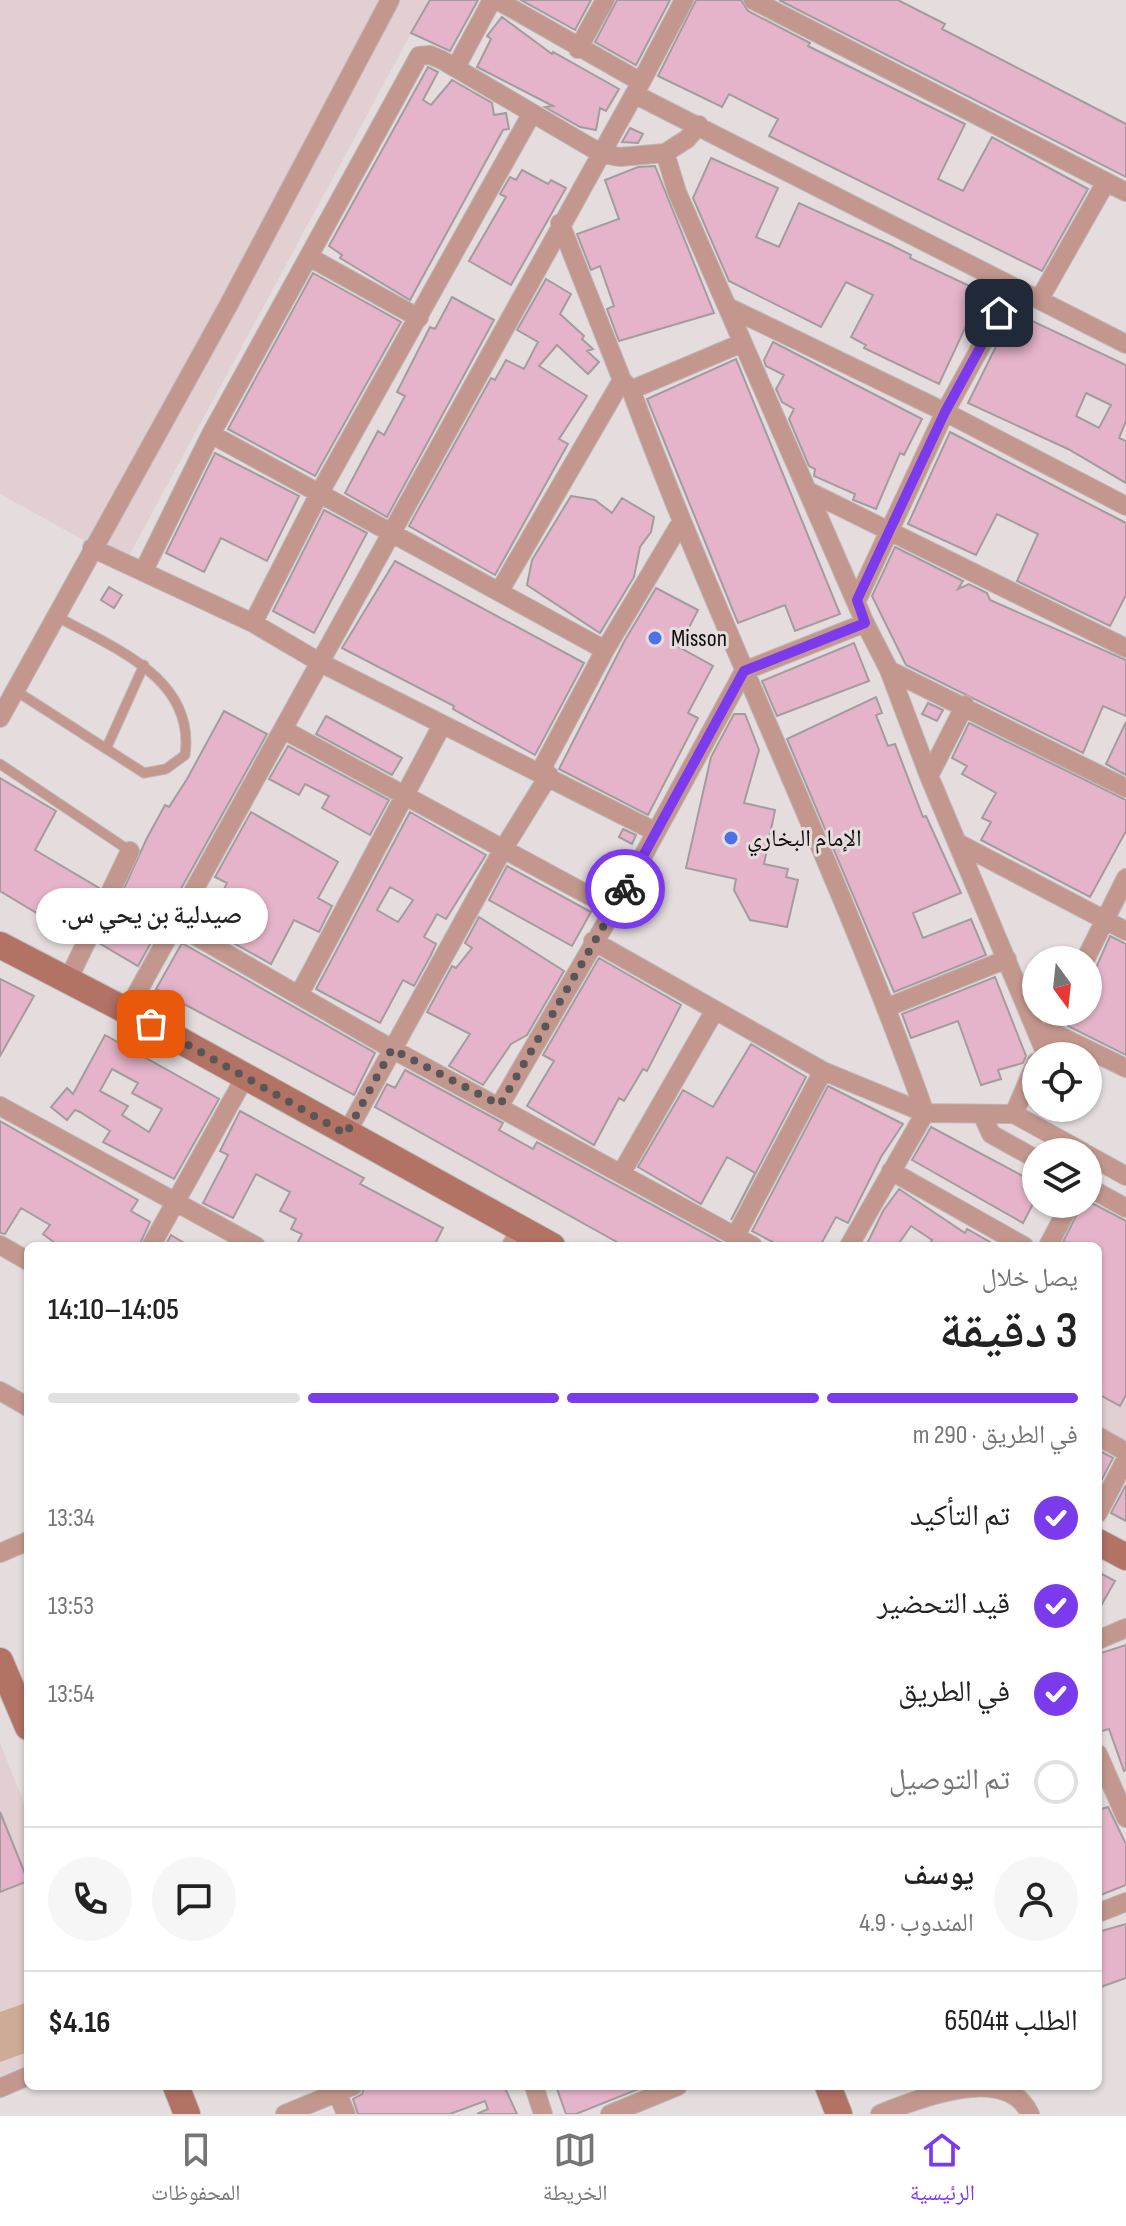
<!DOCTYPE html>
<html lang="ar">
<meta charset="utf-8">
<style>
:root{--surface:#fff;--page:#f6f6f6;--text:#222;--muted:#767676;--line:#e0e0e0;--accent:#7c3aed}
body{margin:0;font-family:"Sofia Sans Condensed","Noto Naskh Arabic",sans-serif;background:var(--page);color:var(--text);direction:rtl;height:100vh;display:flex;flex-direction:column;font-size:30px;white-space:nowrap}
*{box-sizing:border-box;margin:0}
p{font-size:26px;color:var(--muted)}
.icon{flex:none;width:44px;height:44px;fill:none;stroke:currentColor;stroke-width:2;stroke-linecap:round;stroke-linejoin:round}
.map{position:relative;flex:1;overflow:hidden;direction:ltr}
.side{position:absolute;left:24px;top:1242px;width:1078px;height:848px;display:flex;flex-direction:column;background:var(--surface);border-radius:12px;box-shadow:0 2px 6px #0004;direction:rtl}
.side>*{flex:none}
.needle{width:52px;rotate:165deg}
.tools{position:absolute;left:1022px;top:946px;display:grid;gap:16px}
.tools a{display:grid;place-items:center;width:80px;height:80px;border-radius:50%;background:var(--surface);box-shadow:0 2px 6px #0004;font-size:40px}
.pin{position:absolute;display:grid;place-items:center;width:68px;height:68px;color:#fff;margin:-34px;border-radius:16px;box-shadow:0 4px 12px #0006}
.courier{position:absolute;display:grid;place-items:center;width:80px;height:80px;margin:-40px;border:6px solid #7c3aed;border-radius:50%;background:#fff;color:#222;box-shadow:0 2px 10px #0007}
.bubble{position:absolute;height:56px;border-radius:28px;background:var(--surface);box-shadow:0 2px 6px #0004;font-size:26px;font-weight:600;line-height:56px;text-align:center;direction:rtl}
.headline em{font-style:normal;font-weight:600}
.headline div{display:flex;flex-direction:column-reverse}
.headline{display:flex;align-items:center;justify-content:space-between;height:136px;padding:0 24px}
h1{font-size:52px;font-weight:600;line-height:60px}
.bar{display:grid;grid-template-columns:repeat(4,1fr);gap:12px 8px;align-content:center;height:96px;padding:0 24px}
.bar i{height:10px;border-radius:6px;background:var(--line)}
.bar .active{background:var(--accent)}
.bar p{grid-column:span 4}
.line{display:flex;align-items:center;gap:20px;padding:0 24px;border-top:2px solid var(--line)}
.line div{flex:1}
.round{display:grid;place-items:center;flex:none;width:84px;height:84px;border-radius:42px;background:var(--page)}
ol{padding:0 24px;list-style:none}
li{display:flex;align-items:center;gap:24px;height:88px}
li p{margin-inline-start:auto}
li .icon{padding:8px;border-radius:50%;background:var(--accent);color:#fff;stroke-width:4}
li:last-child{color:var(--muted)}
li i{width:44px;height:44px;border:4px solid var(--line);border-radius:50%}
.tab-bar{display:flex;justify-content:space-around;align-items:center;height:112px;border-top:2px solid var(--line);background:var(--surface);font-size:22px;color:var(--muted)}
.tab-bar a{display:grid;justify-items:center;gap:4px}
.tab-bar .active{color:var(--accent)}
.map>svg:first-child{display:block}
.built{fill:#e1cfd1}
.green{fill:#ceab95}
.building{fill:#e6b4ca;stroke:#a39c9f;stroke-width:2;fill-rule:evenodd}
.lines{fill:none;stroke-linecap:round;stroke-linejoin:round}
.lane-casing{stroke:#beb7b8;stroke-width:11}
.street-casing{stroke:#beb7b8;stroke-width:20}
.secondary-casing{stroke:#beb7b8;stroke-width:28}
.lane{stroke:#c3978d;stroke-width:9}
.street{stroke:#c3978d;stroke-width:18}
.secondary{stroke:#b27264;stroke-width:26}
.done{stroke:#5a5556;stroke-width:8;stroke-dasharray:0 14.4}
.route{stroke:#7c3aed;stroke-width:10}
.poi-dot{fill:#4b71e4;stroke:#e5dddd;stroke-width:3}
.labels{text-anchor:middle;stroke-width:6;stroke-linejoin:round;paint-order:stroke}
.poi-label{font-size:24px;fill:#0f0c0d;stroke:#e5dddd;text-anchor:start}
</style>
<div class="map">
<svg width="1126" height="2114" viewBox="0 0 1126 2114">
<rect width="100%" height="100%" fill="#e5dddd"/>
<path class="built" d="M0,0H429L125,563L0,494Z
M1126,1297V1444L1098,1428V1345Z
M0,1743L28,1813V2065L0,2076Z"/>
<path class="green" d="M28,2002V2052L0,2062V2012Z"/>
<path class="building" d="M430,0H478L450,51L411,33Z
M521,0H591L575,30Z
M617,0H670L636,65L595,42Z
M696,0H741L748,11L810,43L808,46L965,124L938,179L963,191L992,137L1088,189L1042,271L769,136L778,119L729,94L722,107L658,76Z
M779,0H898L945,24L942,29L1126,124V177Z
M502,17L552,54L553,52L619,89L606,111L600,108L596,130L580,127L545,107L553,106L477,67L491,39L487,36Z
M428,67L438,72L423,100L431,105L452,80L492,103L494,115L506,113L509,129L503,130L410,300L340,258L342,255L329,246Z
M630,128L643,134L638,143L622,142Z
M711,158L778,188L756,237L779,247L799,203L889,244L911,255L910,258L978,290L980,296L939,384L864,348L866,345L851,337L873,295L846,282L821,327L729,281L693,198Z
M655,166L714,313L619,341L607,309L614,306L600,266L591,270L577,234L619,219L605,180L638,167Z
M522,170L548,184L551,180L566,188L511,285L469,261L506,197L500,194L510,177L516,180Z
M313,273L401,322L315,476L228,429Z
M546,279L571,294L560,314L584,336L582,339L593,349L587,351L599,362L588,374L557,345L539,366L587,396L559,439L568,444L495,575L409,526L491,378L495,380L506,360L524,369L538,342L517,330Z
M452,297L494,320L387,517L345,493L378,431L384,435L405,396L397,392L430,327L435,329Z
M1013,312L1126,365V421L1119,438L1126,441V483L1068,449L968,403ZM1086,393L1111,405L1099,428L1076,416Z
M773,342L922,419L904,455L900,453L876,509L853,500L855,494L814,476L815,469L809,466L789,419L794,409L782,402L776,389L784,375L766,366L764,360Z
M736,359L840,614L795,631L785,605L738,623L647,399Z
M950,432L1126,523V595L1110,626L1017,581L1038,534L997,514L976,555L908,524Z
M215,453L299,496L267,561L221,538L204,572L166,553Z
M571,496L595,500L612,513L622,498L654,517L651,532L640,547L634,577L600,633L527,585L532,560Z
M324,510L367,533L314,633L273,611Z
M895,547L963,581L958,589L969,584L987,593L990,600L1126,660V716L1103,706L1083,753L906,665L872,596Z
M395,561L584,663L535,755L453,709L454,706L342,648Z
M109,587L122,595L114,608L101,600Z
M656,588L698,610L679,647L713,666L688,713L698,718L648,815L559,769L625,640Z
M854,643L869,681L777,716L762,681Z
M876,697L882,713L876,715L888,746L895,744L923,817L926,816L961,893L913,913L923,938L971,919L986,955L894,992L787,739Z
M928,703L943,710L937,721L922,714Z
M224,711L267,734L138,966L99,943L147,838L165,805L169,807L187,779Z
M734,714H745L759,750L744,803L775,810L764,864L788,869L786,877L798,880L787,927L750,920L734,890L736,879L686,868L711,757Z
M326,716L402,758L392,775L316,734Z
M1126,722V775L1106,764Z
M969,723L1126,800V831L1090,897L981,840L991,822L982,818L996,793L962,774L967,766L952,758Z
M288,746L389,800L370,835L322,808L329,796L305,784L299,795L269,779Z
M0,778L56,811L35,850L99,888L75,936L0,891Z
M251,812L338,862L318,898L332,906L319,932L294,920L271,964L205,927L227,883L215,877Z
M410,812L486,855L446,919L437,914L424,937L436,944L431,955L414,986L403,980L380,1023L316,989ZM390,887L413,900L398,922L377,910Z
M623,829L636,835L632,844L619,837Z
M507,866L591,912L572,946L489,900Z
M479,917L564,971L527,1035L511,1044L483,1085L449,1066L470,1034L427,1012L452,966L456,968L472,948L465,943Z
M1110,936L1126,944V1055L1068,1026L1075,1012H1088V986Z
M182,943L375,1053L354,1095L156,989Z
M599,958L681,1005L647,1071L643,1069L624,1101L619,1098L594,1145L527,1106L554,1061L543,1055Z
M995,977L1026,1056L1023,1063L998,1070L1001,1079L981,1085L958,1021L911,1038L902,1014Z
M0,979L34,996L0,1056Z
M105,1035L219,1099L174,1179L103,1142L110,1131L80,1112L75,1110L67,1120L51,1107L67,1088L73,1094ZM112,1069L138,1083L132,1093L162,1109L149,1132L122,1115L128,1106L100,1091Z
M751,1044L806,1077L731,1220L755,1173L727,1157L701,1204L638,1167L683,1090L713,1107Z
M405,1070L503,1123L499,1130L533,1149L537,1142L728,1246H624L615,1241L375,1107L387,1084L395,1088Z
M828,1086L903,1124L881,1157L848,1223L836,1217L820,1246H780L752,1231Z
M240,1111L364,1178L360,1184L443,1228L434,1246H296L302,1234L291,1229L296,1219L280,1211L290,1192L256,1174L233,1218L203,1203L228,1155L220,1151Z
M0,1121L138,1200L131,1211L150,1222L139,1246H59L43,1234L50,1225L21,1208L5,1234L0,1233Z
M931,1127L1036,1183V1198L1023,1223L912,1160Z
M899,1189L965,1233L967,1229L997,1246H928L932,1240L911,1226L897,1246H866L883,1211Z
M1088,1201L1126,1221V1395L1120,1406L1098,1394V1246L1063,1242L1082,1204H1088Z
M171,1235L189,1246H165Z
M1098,1450L1113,1458L1098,1487Z
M1126,1485V1521L1111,1513Z
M1098,1572L1115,1581L1098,1611Z
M1126,1645V1770L1124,1771L1109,1729L1098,1732V1654Z
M1108,1807L1126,1844V1885L1098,1896V1810Z
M0,1812L28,1881L0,1892Z
M1126,1924V1978L1098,1988V1932Z
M365,2086H504L517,2114H477L488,2109L485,2101L450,2114H358L353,2099L362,2094Z
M556,2086H646L576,2114H566Z"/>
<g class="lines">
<defs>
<path id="lane" d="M16,691L144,773L166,769L185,755C196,677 111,647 54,615
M106,749L144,665
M0,764L130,851"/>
<path id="street" d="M753,0L1126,192
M578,49L605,0
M456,67L492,0
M641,82L684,0
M636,95L1126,344
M699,125L687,139L665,153L677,192L865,623L889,670L929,776L1043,1047
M560,223L622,380L631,390C721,634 838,867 925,1113L849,1246
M311,258L419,318
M1039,300L1106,182
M730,308L945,412L1126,506
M631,390L742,343
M211,434L605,650
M808,491L1126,648
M92,548L253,623L321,663L656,832
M143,572L211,434L419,56L430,55L442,60L602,154L620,157L665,153
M499,592L622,380
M857,600L945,412L1013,288
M253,623L319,494L532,113
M889,670L1126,788
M0,718L228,306L390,0
M284,730L614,909
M541,770L605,650L680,524
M929,776L965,705
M958,843L1126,931
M175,924L392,1049L753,1246
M593,941L823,1071L925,1113L1014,1114L1083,1152
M1085,960L1126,878
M67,982L130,851
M299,995L442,725
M888,1007L1007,959
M127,1011L641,82L497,0
M1050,1031L1126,1068
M1045,1042L1060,1012
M500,1105L614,909L744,671L865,623
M0,1106L256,1246
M982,1114L991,1134L1036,1159
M1014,1114L1036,1062
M346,1134L502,851L549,775
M1088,1155L1126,1176
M891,1171L1024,1246
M622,1172L715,1010
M1088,1187L1126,1208
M735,1237L823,1071
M0,1245L28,1261
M151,1246L245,1077
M511,1246L520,1230
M1048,1246L1070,1204
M0,1391L28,1407
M1098,1436L1126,1452
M1098,1513L1126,1459
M0,1553L28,1541
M1098,1640L1126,1628
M1098,1754L1126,1818
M1098,1913L1126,1902
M534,2086L543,2114
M0,2088L28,2076
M337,2092L346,2114
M285,2114L353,2086
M610,2114L678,2086
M880,2114C917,2099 1007,2063 1030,2114"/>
<path id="secondary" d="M0,945L127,1011L552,1246
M1098,1542L1126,1557
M0,1661L28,1727
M176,2086L187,2114
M828,2086L839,2114"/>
</defs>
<use href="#lane" class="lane-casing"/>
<use href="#street" class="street-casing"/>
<use href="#secondary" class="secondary-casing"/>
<use href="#lane" class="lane"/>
<use href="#street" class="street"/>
<use href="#secondary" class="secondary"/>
</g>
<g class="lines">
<path class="done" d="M151,1024L346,1134L392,1049L500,1105L625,889"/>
<path class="route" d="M625,889L744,671L865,623L857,600L945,412L999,313"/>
</g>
<g class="poi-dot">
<circle cx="655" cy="638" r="8"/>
<circle cx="731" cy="838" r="8"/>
</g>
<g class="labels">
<g class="poi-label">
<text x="671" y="646">Misson</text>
<text x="747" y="846">الإمام البخاري</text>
</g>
</g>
</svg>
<div class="tools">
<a><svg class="needle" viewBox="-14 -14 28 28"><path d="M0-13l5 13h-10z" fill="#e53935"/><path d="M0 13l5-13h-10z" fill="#767676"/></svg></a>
<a><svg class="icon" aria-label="locate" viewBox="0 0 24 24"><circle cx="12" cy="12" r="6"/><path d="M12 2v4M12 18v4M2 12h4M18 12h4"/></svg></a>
<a><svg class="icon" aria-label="layers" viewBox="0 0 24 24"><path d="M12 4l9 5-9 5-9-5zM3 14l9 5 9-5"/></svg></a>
</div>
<div class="pin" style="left:151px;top:1024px;background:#ea580c"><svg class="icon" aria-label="bag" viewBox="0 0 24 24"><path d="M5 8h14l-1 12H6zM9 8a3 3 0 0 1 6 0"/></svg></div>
<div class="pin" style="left:999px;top:313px;background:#1f2937"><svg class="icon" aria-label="home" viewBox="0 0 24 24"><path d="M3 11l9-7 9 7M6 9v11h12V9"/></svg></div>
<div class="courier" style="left:625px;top:889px"><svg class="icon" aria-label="bike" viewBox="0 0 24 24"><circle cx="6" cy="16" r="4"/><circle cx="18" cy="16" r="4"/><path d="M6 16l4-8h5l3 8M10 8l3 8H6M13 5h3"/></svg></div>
<div class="bubble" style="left:36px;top:888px;width:232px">صيدلية بن يحي س.</div>
<section class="side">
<div class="headline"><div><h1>3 دقيقة</h1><p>يصل خلال</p></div><em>14:05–14:10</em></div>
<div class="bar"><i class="active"></i><i class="active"></i><i class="active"></i><i></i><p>في الطريق · 290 m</p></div>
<ol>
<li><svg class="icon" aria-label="check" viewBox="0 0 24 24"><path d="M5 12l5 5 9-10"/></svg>تم التأكيد<p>13:34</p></li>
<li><svg class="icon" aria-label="check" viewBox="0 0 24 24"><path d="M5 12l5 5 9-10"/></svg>قيد التحضير<p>13:53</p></li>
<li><svg class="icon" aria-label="check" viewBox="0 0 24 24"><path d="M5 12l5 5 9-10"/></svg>في الطريق<p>13:54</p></li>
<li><i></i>تم التوصيل</li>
</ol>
<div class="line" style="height:144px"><a class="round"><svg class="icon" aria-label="person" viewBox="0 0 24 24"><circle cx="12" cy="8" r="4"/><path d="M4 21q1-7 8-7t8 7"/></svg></a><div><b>يوسف</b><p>المندوب · 4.9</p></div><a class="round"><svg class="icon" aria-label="chat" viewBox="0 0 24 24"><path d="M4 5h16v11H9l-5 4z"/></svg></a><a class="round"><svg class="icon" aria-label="phone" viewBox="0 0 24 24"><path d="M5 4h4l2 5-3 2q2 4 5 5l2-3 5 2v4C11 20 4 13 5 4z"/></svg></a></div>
<div class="line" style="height:104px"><div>الطلب #6504</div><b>$4.16</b></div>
</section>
</div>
<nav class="tab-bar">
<a class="active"><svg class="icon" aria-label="home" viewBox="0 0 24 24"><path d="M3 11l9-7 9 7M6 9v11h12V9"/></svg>الرئيسية</a>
<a><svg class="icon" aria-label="map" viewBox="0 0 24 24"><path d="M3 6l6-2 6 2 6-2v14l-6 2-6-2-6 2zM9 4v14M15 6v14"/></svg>الخريطة</a>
<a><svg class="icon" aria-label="saved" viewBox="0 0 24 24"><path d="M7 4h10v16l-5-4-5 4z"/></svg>المحفوظات</a>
</nav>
